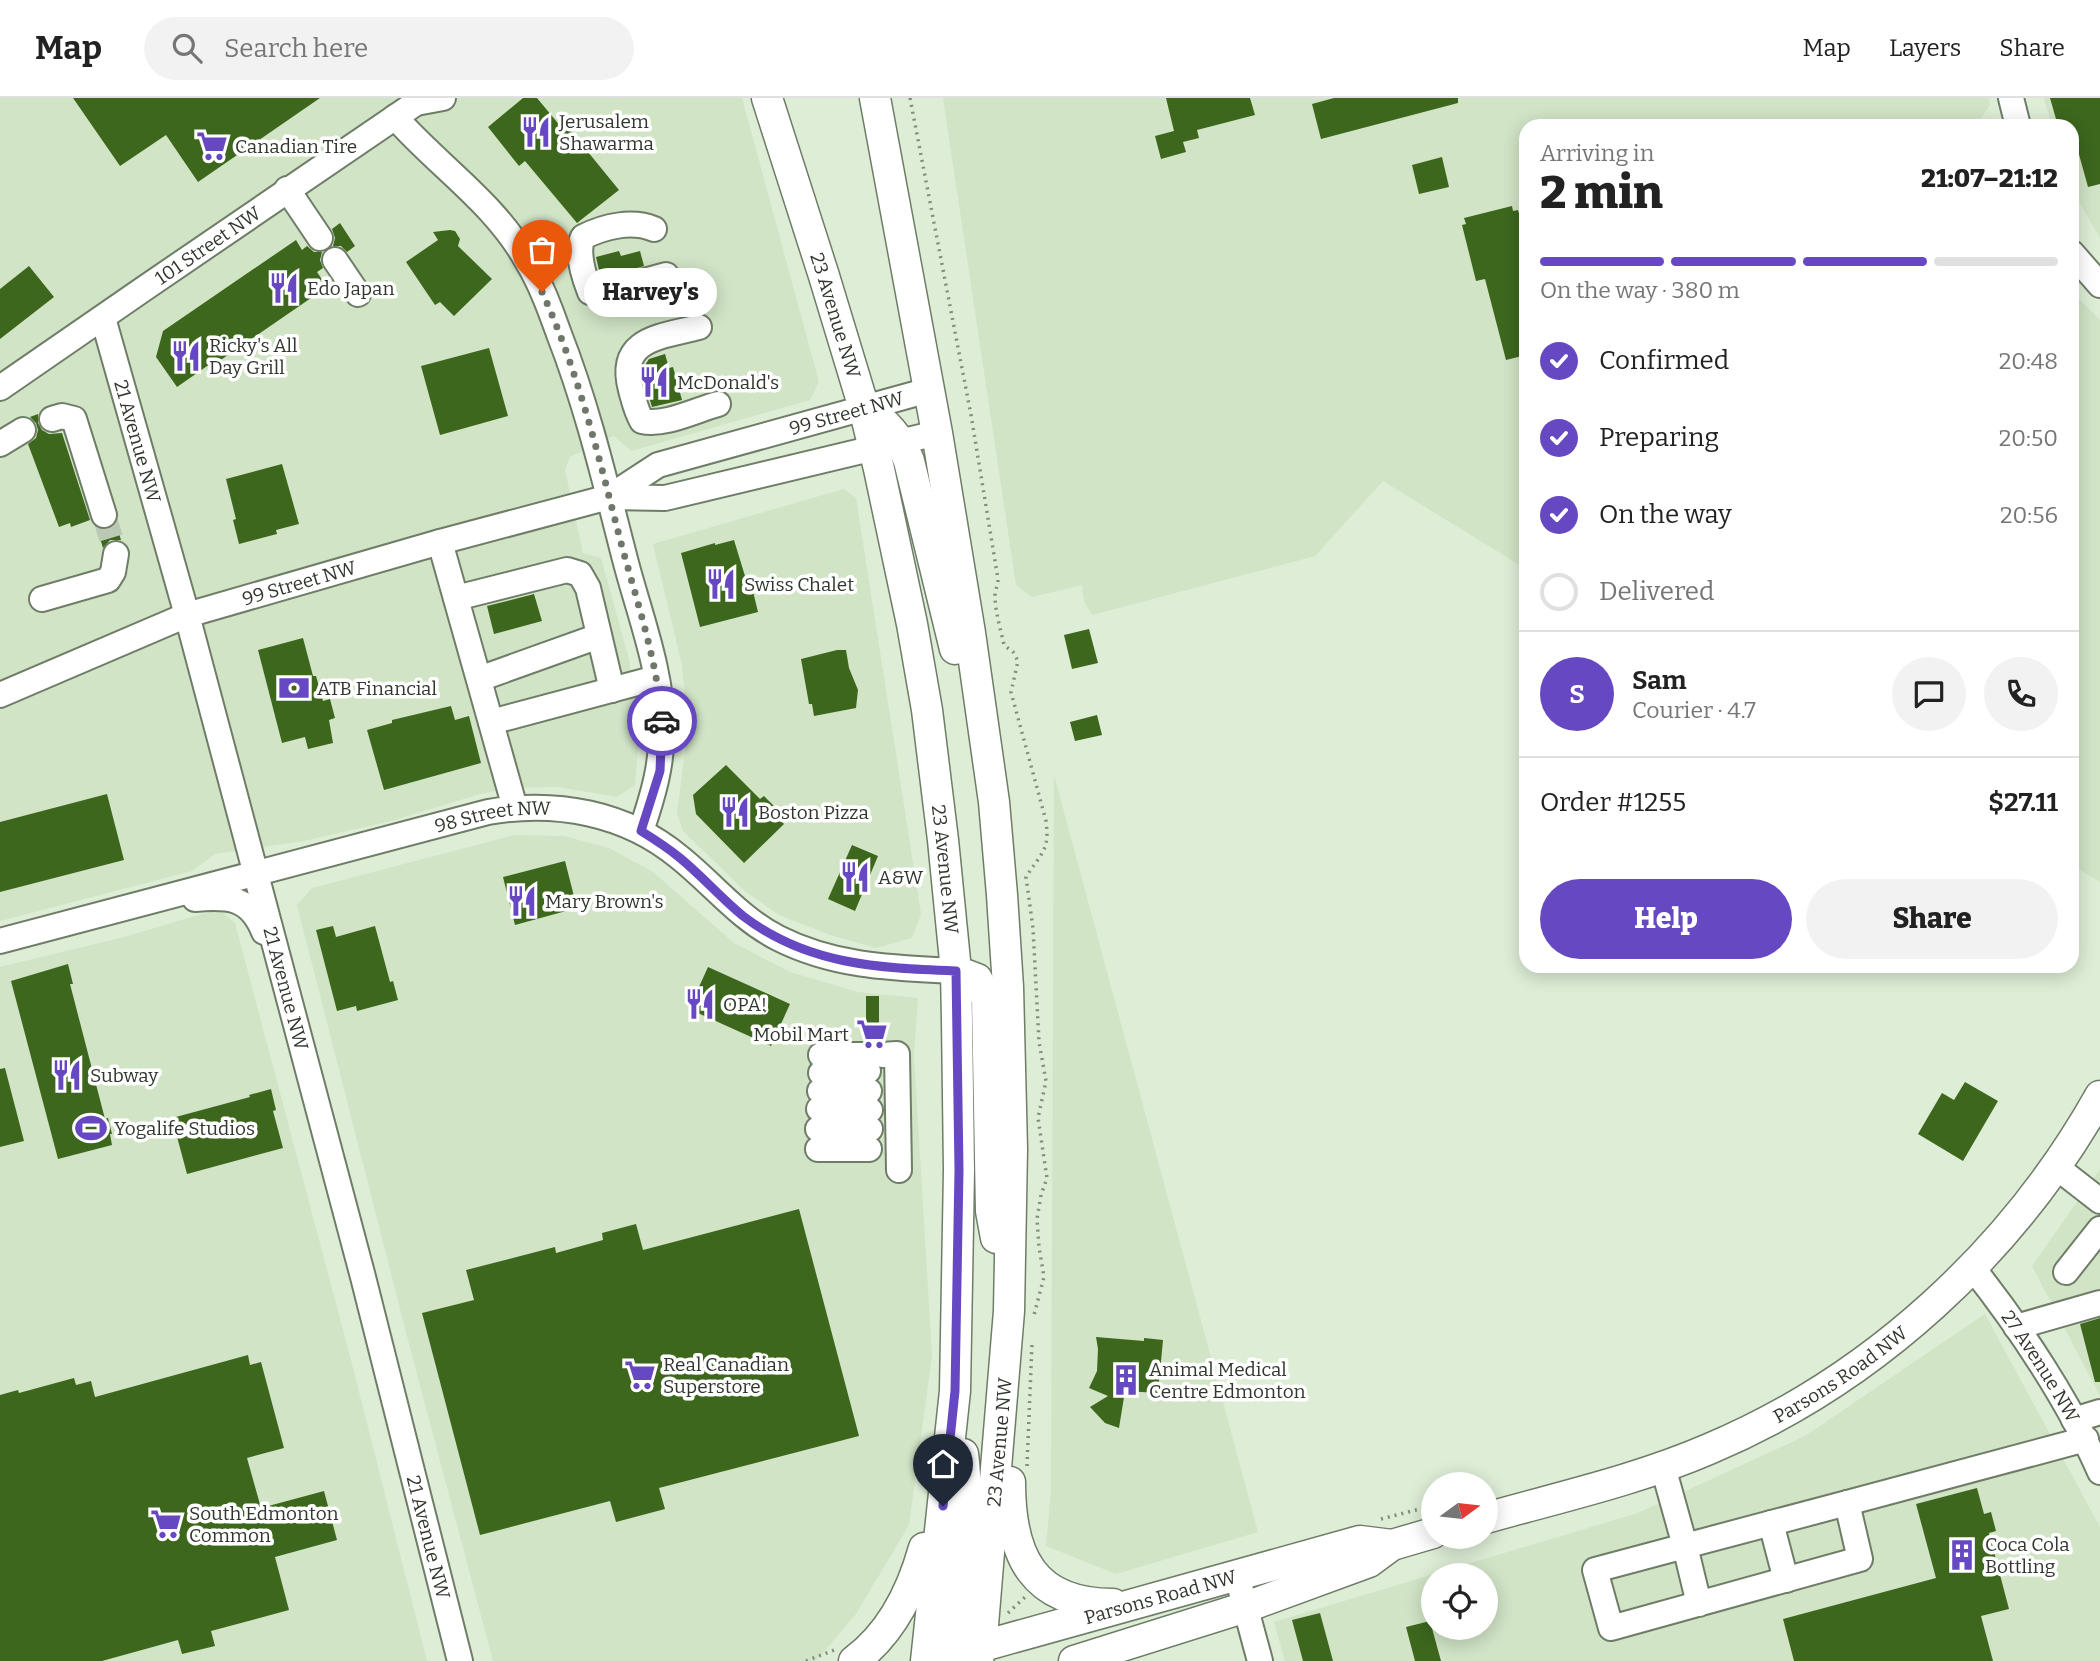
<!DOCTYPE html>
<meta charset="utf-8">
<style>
:root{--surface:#fff;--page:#f2f2f2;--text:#222;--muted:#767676;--line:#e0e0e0;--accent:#6649c2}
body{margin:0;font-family:Bitter,serif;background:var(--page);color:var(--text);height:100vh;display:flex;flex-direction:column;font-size:26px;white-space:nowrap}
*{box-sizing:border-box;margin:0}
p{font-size:23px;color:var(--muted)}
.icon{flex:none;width:38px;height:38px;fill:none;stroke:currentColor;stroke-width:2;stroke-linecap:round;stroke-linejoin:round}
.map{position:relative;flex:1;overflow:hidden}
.details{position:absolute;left:1519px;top:21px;width:560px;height:854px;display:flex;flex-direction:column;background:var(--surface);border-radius:21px;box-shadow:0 4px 18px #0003}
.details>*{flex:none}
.needle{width:46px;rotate:75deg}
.fabs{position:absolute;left:1421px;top:1374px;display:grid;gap:14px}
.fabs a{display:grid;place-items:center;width:77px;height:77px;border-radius:50%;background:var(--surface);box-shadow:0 4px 18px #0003;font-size:35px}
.pin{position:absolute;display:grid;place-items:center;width:60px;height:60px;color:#fff;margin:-72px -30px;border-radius:50% 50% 50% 0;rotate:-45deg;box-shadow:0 0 7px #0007}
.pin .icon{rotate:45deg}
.courier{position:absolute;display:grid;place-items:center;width:70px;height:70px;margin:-35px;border:5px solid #6649c2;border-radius:50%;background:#fff;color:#222;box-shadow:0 2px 9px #0007}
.bubble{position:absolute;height:49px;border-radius:24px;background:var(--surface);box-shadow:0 4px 18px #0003;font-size:23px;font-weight:800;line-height:49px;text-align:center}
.summary em{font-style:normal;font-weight:800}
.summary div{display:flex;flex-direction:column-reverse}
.summary{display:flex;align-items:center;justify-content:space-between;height:119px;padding:0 21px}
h1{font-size:46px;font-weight:800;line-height:52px}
.bar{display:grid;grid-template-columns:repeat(4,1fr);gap:10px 7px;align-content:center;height:84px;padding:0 21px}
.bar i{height:9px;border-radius:5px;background:var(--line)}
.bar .current{background:var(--accent)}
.bar p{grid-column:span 4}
.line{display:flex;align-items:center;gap:18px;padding:0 21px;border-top:2px solid var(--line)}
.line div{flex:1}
.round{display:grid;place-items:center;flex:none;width:74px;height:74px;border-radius:37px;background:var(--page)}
ol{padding:0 21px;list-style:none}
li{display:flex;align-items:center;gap:21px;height:77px}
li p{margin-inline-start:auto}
li .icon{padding:7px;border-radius:50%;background:var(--accent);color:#fff;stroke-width:4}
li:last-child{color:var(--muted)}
li i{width:38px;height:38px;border:4px solid var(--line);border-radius:50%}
.action{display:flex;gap:14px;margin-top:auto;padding:14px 21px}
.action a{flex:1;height:80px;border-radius:42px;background:var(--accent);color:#fff;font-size:28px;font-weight:800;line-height:80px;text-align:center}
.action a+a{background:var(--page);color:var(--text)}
header{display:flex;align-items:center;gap:42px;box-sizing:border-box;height:98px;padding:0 35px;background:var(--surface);border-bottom:2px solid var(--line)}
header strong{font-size:33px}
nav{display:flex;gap:38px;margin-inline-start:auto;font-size:24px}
.search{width:490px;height:63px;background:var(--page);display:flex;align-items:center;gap:18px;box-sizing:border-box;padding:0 24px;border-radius:38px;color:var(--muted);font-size:26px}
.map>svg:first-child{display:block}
.built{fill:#d1e4c6;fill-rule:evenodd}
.building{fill:#3d671d}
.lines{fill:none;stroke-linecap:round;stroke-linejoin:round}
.minor-tunnel{stroke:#bbc9b4;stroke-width:24;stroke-dasharray:24 12;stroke-linecap:butt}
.minor-casing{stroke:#6f7d68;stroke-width:28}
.major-casing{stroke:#6f7d68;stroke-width:33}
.path{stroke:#838d7e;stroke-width:3.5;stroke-dasharray:2 5;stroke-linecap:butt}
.minor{stroke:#fff;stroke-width:24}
.major{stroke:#fff;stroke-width:30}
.done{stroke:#6e7769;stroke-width:7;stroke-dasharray:0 12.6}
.route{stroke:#6649c2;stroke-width:9}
.labels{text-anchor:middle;stroke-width:7;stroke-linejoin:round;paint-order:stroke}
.poi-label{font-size:19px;fill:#31372e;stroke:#fff;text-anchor:start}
.street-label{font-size:19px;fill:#31372e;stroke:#fff}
</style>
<header>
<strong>Map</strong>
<div class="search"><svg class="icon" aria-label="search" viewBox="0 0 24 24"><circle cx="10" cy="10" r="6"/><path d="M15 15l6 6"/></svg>Search here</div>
<nav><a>Map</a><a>Layers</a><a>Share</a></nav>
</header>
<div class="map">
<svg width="2100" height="1563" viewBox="0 0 2100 1563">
<rect width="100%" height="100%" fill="#deedd6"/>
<path class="built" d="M0,0H742L819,284L810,302L631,353L614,338L570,359L565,372L583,455L601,460L629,561L640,630L635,687L617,699L557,689L512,690L480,696L395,722L304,743L215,756L192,773L0,823Z
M943,0H1988L1990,6L1977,28H1526V471L1383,383L1315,458L1092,517L1084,503L1082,487L1032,499L1016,487Z
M2044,0H2100V140L2072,92V28H2052Z
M2072,194L2100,222V784L2072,767Z
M844,391L856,400L921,816L912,840L876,850L830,837L779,817L746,794L683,733L677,715L688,631L682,567L653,446Z
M1054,677L1258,1434L1116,1476L1046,1448L1051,1393Z
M515,737L564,738L609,750L653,774L734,845L790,874L858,894L918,900L914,956L932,1258L909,1427L856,1516L816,1563H493L409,1246L297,807L312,790Z
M219,811L235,825L352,1266L427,1563H0V869L124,839Z
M2100,1071V1298L2032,1168Z
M1985,1216L2100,1429V1563H1285L1274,1524L1638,1415L1805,1338ZM1433,1477H1486V1530H1433Z"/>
<path class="building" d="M73,0H320L198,84L166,37L120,68Z
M523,0H537L562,30L566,27L619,92L577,125L525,63L519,68L488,29Z
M1166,0H1250L1255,17L1197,32L1199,40L1183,44L1186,54L1161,61L1155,38L1174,33Z
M1334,0H1458V5L1321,41L1312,6Z
M2050,0H2100V86L2088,89L2075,42L2072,43V28H2058Z
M1442,59L1449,89L1419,96L1412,67Z
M1512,108L1513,113L1518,112L1524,134L1526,133V257L1506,262L1485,181L1476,183L1462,127L1466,126L1464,120Z
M340,125L355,148L347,154L341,148H333L335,140L332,131Z
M450,132L455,133L460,141L458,148L492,181L454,218L440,204L435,207L406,164L438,142L433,134Z
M296,142L302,152L307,148L314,154H322L320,162L323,170L317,174L327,189L212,268L210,266L177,289L156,259L163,233Z
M619,153L621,158L640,153L644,168L601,181L596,159Z
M29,168L54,199L0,241V191Z
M489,250L508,318L440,337L421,268Z
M665,256L669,270L673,269L682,302L652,309L646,289L645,267L649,261Z
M38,316V325L42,332L49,336L62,335L90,422L71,429L70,425L59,429L28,346L36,340L38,332L36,325L30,319Z
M282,366L299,426L276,432L277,436L239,446L233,422L236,421L226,381Z
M116,425L121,442H110L103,450L97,430L108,431Z
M734,442L745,478L749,477L758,514L700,529L681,455L715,445V447Z
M534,496L542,523L494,536L487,508Z
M1089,531L1098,565L1072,571L1064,537Z
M303,540L313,578H316L323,603L330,601L335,620L329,622L333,645L308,651L305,639L282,645L258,552Z
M837,552H846L849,570L858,592L856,610L814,618L812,606H809L801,561Z
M451,608L455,622L469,618L481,665L384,692L367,632L392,625V622Z
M1097,617L1102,637L1075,643L1070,624Z
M726,667L760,701L764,698L778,712L774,715L784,726L744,765L696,716L693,697Z
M107,696L124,762L0,794V724Z
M852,747L878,758L855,813L828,801Z
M565,763L577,810L515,827L503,779Z
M333,828L336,839L375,828L390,884L393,883L398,902L357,913L356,908L337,913L316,832Z
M68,866L73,886H70L105,1021L108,1020L112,1036H110L112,1047L58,1061L11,883Z
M708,869L790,906L771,948L689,911Z
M866,898H879V943L875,944L866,942Z
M5,970L24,1043L0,1049V971Z
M1965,984L1998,1003L1963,1063L1918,1036L1942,995L1954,1002Z
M271,991L276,1012L273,1013L283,1050L187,1076L172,1020L250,999L249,997Z
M799,1111L859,1338L659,1390L665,1411L616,1424L610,1403L480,1437L422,1215L474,1202L466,1172L555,1149L556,1155L603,1142L602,1135L636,1126L643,1152Z
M2100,1220V1284H2095L2080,1226Z
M1096,1239L1144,1243V1240L1163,1242L1158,1295L1125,1293L1119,1330L1105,1325L1090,1309L1108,1298L1089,1290L1097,1273L1098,1251Z
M248,1257L250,1267L261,1264L284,1350L247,1360L261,1410L324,1393L337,1442L275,1459L289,1512L211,1533L215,1548L182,1556L178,1542L102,1563H0V1297L18,1292L19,1295L74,1280L76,1287L91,1283L95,1299Z
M1977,1390L1984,1416L1991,1414L1996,1433L1989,1435L2009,1511L1981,1518L1993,1563H1794L1783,1521L1936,1480L1916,1406Z
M1320,1515L1333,1563H1303L1292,1522Z
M1430,1523L1441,1563H1415L1406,1529Z"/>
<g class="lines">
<path class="minor-tunnel" d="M104,417L116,456"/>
<defs>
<g id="minor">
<path d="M2011,0L2018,28"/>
<path d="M416,5L443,0"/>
<path d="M395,19C438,68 495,105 527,163C541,186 550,211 559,236C588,310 606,388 626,465C640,518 662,574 662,630C662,667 653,698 641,733"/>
<path d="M287,91L320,140"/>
<path d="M654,131C632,122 605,128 583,139C576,153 584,179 590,194L601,198L615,191L666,177"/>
<path d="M2072,155L2100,187"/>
<path d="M335,162L358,196"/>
<path id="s1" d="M103,220L187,517L363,1179L460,1563"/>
<path d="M699,229C661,239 617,240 631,292C634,303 636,313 642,323C665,328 696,312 718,306"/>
<path id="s2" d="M0,290C138,194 277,100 416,5L419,0"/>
<path d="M52,321L62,318L74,321L104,417"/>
<path d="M0,346L23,332"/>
<path id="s3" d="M609,399L658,367L929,292"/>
<path d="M440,444L515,710"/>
<path d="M456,500L567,472L580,476L588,490L612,592"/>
<path d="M42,501L108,482L113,474L116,456"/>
<path d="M479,581L599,538"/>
<path id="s4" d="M0,597L187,517L440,444L609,399L665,400L937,335"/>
<path d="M491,624L656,580"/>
<path d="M195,801C229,798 250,799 264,834"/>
<path id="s5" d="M0,843L488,714C556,702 626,715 679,759C713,786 739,820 778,840C835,869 894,870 956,873"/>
<path d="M821,957H867"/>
<path d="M882,957L897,956L899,1072"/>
<path d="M821,975L868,973"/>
<path d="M820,993H869"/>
<path d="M819,1011L870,1012"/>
<path d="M818,1031H870"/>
<path d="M818,1051H869"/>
<path d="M2055,1068L2100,1103"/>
<path id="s6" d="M1972,1169C2019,1228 2070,1305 2100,1374"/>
<path d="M2066,1174L2100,1131"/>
<path d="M2016,1229L2100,1205"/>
<path d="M2074,1322L2100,1314"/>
<path d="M1663,1369L1685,1448L1595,1472L1611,1530L1860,1461L1847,1405L1685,1448L1699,1506"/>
<path d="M1847,1405L2086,1341"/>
<path d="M1771,1425L1786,1482"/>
<path d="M1237,1478L1260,1563"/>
</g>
<g id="major">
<path id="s7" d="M767,0L824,178L864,310L879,371L912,526L927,612L943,742L956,873L957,922L959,1072L955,1293L926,1563"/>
<path d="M875,0L937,335L970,535L994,704L1002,797L1008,889L1012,1051L1009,1213L983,1527L978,1563"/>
<path d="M864,310C886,324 900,339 909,363L955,551"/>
<path d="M956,873L977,881L987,901L991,1113L996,1140"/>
<path d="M1010,1384C1010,1457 1032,1506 1113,1506"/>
<path id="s8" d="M1486,1420C1560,1399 1637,1382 1709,1351C1873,1282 2013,1153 2100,998"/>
<path d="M854,1563C891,1536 912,1493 924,1450"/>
<path id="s9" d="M929,1563L1360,1443L1392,1447L1433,1435"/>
<path d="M955,1563C954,1495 972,1422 963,1356"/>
<path d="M1074,1563L1246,1509L1369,1464L1392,1447"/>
</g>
</defs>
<use href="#minor" class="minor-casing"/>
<use href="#major" class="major-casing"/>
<path class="path" d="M910,0L971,317L998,481C998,487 995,492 995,498C995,514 1001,532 1004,547L1013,554L1018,563L1011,594L1046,723C1050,753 1041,755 1026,779L1033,830L1039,944L1046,983L1038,1020L1047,1080L1041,1097L1037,1121L1039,1149L1044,1179L1034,1217
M1027,1368L1032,1246
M1381,1421L1431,1408
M1008,1515L1025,1499
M806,1563L834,1552"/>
<use href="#minor" class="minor"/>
<use href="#major" class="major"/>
</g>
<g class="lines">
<path class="done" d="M542,194C579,275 599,360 621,445C637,504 657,562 662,623"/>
<path class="route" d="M662,623L660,673L641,733C654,741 668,750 680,760C702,778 721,800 743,818C807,867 878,870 956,873L959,1072L955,1293L943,1408"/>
</g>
<defs>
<symbol id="restaurant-bare" viewBox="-9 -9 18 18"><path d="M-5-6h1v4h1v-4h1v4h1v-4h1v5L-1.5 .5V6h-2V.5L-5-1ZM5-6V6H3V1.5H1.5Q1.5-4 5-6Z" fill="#6649c2" stroke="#fff" stroke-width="2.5" paint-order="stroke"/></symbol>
<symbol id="supermarket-bare" viewBox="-9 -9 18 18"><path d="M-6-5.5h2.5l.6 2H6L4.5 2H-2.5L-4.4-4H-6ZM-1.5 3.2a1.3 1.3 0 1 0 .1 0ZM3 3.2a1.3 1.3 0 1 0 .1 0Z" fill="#6649c2" stroke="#fff" stroke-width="2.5" paint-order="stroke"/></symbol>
<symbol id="bank-bare" viewBox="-9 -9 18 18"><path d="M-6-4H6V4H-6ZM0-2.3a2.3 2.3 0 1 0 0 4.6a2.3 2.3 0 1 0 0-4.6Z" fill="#6649c2" stroke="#fff" stroke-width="2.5" paint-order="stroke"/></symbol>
<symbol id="stadium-bare" viewBox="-9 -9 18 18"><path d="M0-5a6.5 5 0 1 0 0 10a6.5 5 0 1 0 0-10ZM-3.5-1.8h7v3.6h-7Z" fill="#6649c2" stroke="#fff" stroke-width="2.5" paint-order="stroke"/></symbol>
<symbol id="building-bare" viewBox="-9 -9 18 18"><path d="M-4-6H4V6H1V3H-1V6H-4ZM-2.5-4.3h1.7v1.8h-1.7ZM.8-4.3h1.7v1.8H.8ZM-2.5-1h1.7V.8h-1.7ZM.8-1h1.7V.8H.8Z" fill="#6649c2" stroke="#fff" stroke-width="2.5" paint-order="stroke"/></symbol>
</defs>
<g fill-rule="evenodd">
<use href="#restaurant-bare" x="514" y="12" width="44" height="44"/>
<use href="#supermarket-bare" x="190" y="26" width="44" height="44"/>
<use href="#restaurant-bare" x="262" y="168" width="44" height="44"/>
<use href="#restaurant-bare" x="164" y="236" width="44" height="44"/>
<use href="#restaurant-bare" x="632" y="262" width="44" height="44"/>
<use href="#restaurant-bare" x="699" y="464" width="44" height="44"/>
<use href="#bank-bare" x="272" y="568" width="44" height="44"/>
<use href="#restaurant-bare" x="713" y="692" width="44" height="44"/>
<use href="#restaurant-bare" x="833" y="757" width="44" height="44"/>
<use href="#restaurant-bare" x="500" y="781" width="44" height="44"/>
<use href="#restaurant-bare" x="678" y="884" width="44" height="44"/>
<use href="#supermarket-bare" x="850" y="914" width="44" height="44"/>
<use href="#restaurant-bare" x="45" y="955" width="44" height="44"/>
<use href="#stadium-bare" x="69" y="1008" width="44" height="44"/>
<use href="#supermarket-bare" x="618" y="1255" width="44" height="44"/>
<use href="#building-bare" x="1104" y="1260" width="44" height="44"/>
<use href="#supermarket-bare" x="144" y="1404" width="44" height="44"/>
<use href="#building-bare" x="1940" y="1435" width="44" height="44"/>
</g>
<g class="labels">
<g class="poi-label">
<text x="559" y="30">Jerusalem<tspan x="559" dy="22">Shawarma</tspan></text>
<text x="235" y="55">Canadian Tire</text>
<text x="307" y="197">Edo Japan</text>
<text x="209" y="254">Ricky's All<tspan x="209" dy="22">Day Grill</tspan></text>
<text x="677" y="291">McDonald's</text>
<text x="744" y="493">Swiss Chalet</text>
<text x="317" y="597">ATB Financial</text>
<text x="758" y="721">Boston Pizza</text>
<text x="878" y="786">A&amp;W</text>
<text x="545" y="810">Mary Brown's</text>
<text x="723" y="913">OPA!</text>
<text x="849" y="943" text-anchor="end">Mobil Mart</text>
<text x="90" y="984">Subway</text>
<text x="114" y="1037">Yogalife Studios</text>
<text x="663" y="1273">Real Canadian<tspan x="663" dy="22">Superstore</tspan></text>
<text x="1149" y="1278">Animal Medical<tspan x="1149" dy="22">Centre Edmonton</tspan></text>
<text x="189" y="1422">South Edmonton<tspan x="189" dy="22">Common</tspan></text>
<text x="1985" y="1453">Coca Cola<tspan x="1985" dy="22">Bottling</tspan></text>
</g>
<g class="street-label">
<text dy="7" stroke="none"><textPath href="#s2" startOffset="252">101 Street NW</textPath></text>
<text dy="7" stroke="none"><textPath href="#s7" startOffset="228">23 Avenue NW</textPath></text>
<text dy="7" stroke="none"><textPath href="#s3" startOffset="254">99 Street NW</textPath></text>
<text dy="7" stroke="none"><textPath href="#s1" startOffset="128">21 Avenue NW</textPath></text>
<text dy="7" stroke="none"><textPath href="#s4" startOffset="320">99 Street NW</textPath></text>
<text dy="7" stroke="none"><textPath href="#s5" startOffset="509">98 Street NW</textPath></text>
<text dy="7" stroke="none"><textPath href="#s7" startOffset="794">23 Avenue NW</textPath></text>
<text dy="7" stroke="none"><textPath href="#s1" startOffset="695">21 Avenue NW</textPath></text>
<text dy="7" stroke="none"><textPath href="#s6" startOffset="121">27 Avenue NW</textPath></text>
<text dy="7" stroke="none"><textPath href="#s8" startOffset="385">Parsons Road NW</textPath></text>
<text transform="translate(999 1344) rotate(-85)" y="7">23 Avenue NW</text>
<text dy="7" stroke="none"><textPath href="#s1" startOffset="1262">21 Avenue NW</textPath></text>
<text dy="7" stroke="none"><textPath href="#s9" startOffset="240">Parsons Road NW</textPath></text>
</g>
</g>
</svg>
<div class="fabs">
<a><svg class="needle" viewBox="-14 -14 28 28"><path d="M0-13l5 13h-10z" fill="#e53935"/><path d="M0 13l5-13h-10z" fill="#767676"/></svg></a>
<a><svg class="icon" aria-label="locate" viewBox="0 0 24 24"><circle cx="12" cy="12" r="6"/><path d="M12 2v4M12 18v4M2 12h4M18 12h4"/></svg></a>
</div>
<div class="pin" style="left:542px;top:194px;background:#ea580c"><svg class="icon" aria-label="bag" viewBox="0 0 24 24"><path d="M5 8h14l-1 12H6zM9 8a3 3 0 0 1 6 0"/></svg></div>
<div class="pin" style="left:943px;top:1408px;background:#1f2937"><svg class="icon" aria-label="home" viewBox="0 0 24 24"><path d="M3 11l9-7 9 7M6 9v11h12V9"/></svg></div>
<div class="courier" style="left:662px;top:623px"><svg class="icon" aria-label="car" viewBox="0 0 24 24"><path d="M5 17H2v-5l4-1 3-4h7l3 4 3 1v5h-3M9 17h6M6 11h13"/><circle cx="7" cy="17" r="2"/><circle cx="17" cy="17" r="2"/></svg></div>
<div class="bubble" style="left:584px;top:170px;width:133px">Harvey's</div>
<section class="details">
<div class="summary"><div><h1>2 min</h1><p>Arriving in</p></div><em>21:07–21:12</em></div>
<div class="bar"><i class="current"></i><i class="current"></i><i class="current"></i><i></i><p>On the way · 380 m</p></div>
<ol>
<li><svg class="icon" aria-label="check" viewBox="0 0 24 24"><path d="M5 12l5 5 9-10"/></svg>Confirmed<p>20:48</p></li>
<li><svg class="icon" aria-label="check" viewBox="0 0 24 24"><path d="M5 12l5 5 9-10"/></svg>Preparing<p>20:50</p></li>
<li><svg class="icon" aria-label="check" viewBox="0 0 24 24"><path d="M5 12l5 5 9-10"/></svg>On the way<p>20:56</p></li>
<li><i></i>Delivered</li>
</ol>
<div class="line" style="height:126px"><b class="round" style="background:var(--accent);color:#fff">S</b><div><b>Sam</b><p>Courier · 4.7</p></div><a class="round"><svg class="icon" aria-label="chat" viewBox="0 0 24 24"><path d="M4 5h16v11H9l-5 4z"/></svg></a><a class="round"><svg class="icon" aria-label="phone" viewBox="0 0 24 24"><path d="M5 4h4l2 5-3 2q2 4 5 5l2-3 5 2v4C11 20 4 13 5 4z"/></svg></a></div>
<div class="line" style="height:91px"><div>Order #1255</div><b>$27.11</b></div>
<div class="action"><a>Help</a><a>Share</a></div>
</section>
</div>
